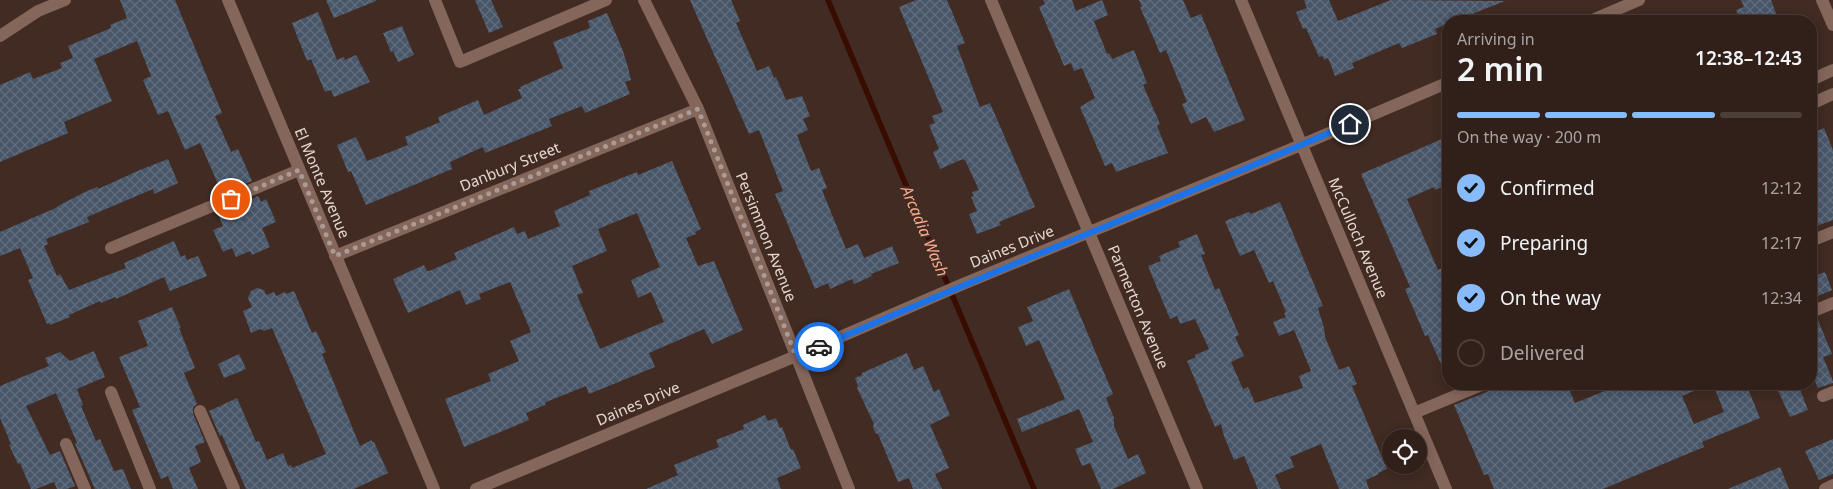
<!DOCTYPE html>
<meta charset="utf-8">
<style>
:root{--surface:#31201a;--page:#392823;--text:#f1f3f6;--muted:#a8a3a2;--line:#4c3e39;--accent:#87bbfb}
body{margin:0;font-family:"Noto Sans",sans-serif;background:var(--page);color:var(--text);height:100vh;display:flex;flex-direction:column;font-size:19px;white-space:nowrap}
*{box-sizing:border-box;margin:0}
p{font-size:16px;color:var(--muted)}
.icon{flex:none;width:28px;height:28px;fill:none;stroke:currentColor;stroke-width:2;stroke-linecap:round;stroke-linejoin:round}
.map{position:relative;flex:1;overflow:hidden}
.sheet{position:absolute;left:1442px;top:15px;width:375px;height:375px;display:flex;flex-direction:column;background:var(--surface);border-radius:20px;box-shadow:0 2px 12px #0003,0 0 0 1px var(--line)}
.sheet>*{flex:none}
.buttons{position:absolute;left:1382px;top:429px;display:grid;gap:10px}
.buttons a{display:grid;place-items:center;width:45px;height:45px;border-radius:50%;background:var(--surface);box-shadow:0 2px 12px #0003,0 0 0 1px var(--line);font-size:25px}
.pin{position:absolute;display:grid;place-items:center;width:42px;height:42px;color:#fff;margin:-21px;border:2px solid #fff;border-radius:50%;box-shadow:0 1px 5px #0007}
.courier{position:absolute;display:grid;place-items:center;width:50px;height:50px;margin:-25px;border:4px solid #1a73e8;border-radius:50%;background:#fff;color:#222;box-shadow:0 1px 6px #0007}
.overview em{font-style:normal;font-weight:600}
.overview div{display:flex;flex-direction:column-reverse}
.overview{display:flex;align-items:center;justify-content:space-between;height:85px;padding:0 15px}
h1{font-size:32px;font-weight:600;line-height:38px}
.bar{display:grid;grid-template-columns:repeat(4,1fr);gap:8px 5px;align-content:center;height:60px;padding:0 15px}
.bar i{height:6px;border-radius:4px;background:var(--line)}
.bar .active{background:var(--accent)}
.bar p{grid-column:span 4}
ol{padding:0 15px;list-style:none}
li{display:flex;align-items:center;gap:15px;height:55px}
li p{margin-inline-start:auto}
li .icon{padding:5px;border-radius:50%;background:var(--accent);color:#111;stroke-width:4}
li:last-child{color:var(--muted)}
li i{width:28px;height:28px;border:2px solid var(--line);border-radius:50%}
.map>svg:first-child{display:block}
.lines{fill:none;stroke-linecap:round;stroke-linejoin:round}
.stream{stroke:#390c00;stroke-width:5.5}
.building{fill:url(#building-cross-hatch);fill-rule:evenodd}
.minor{stroke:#84665b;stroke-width:12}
.done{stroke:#ac9b95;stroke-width:5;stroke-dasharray:0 9}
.route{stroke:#1a73e8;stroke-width:6}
.labels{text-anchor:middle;stroke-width:4.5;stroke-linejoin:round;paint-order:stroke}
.street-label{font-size:15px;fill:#e6d7d2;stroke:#412b23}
.water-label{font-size:16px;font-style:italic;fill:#f8ab8e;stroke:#412b23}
</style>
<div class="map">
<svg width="1833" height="489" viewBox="0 0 1833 489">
<defs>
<pattern id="building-cross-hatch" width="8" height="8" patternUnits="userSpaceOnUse" patternTransform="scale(1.25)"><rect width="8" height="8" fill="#485669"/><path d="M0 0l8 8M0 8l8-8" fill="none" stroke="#626e7e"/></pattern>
</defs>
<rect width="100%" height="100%" fill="#412b23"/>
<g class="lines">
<path class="stream" d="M828,0L1034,489"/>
</g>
<path class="building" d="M120,0H175L222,113L215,116L231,152L238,149L252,181L222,193L200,143L185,150L168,111L158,115L143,80L151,76L137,41L94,59L112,101L64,122L68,133L0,162V85L30,72L33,79L62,68L60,63L73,58L68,46L111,28L110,25L127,18Z
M326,0H376V1L334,18Z
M475,0H491L503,27L489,33Z
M690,0H731L740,21L736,23L757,71L769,66L774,78L776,77L786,100L802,96L810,116L803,119L808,130L797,135L811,171L819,168L827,188L822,190L846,249L858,244L864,258L892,246L899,263L871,274L872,276L854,284L852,279L830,289L828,283L815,289L775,194L783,191L759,130L749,134Z
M916,0H947L965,43L957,46L980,107L990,103L1035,207L999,222L1001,225L977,234L969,214L977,211L971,197L974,196L972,192L979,190L965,160L964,161L963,159L940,169L933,152L939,149L929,125L935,123L932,116L943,112L899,7Z
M1043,0H1072L1076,11L1102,0L1108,15L1094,21L1107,54L1109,53L1112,59L1134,50L1147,83L1143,85L1160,124L1157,126L1168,153L1116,172L1112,163L1105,166L1080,107L1095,98L1082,68L1074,71L1071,63L1064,66L1039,7L1045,4Z
M1139,0H1183L1191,18L1201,14L1245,120L1214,132L1206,117L1191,124L1182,104L1187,102L1166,50L1160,53L1140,7H1142Z
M1304,0H1329L1338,21L1391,0L1505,1L1454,21H1449V23L1435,29L1437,34L1402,48L1399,43L1352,63L1354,68L1335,76L1328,58L1324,60L1323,56L1319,57L1306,28L1303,29L1296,12L1307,8Z
M1741,0H1771L1779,21H1741L1736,10L1744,7Z
M318,12L337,60L344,57L345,60L356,55L370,82L334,97L331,90L325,92L311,59L307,61L292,23Z
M607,13L623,51L629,71L631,80L625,82L630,94L585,113L582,106L549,119L552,126L485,153L483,147L450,162L452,169L366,205L351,171L348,172L337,145L356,137L367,161L408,145L405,137L440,122L438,117L478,100L484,115L522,98L518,89H521L520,87L563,68L553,42L590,28L588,21Z
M402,26L414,55L398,62L393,51L391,52L383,33Z
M1824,128L1833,150V220L1811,228V134Z
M1449,136V184L1435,190L1434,187L1407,199L1438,270L1449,265V382L1428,335L1425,336L1405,289L1410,287L1361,174Z
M168,159L178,183L154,194L153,189L87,217L89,222L46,239L48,244L44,246L57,276L60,274L69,290L126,268L124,263L174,241L181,257L185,255L187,260L198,256L207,276L170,291L164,277L116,299L115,297L101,303L100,301L69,315L70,317L50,325L49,323L47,324L28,280L33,278L20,248L0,256V232L58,207V206L85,192L97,187L98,189L140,170Z
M672,161L701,229L695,232L696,234L686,238L698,266L714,261L743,330L712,344L704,329L649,353L655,367L589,394L586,386L546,402L545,405L526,413L529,420L464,447L445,399L491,381L488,374L519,361L510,341L531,332L510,282L479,294L481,299L466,305L460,290L408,313L393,279L424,265L427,271H429L457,259L454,253L514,227L517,234L525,231L528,239L560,226L554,211L590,195L589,191L637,172L638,175ZM637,213L660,267L631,280L638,298L651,292L664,322L600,349L577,295L583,293L572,266L607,251L598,229Z
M258,196L261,202L266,199L276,222L262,228L270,247L252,255L250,251L236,257L232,248L223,252L213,230L223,226L218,214Z
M1280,202L1323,306L1318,308L1324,328L1325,337L1339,370L1349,366L1357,384L1352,386L1387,469L1378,473L1379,474L1366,480L1369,489H1339L1321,444L1290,457L1294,467L1275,475L1281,489H1258L1244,456L1234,460L1224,436L1221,424L1215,427L1187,361L1196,357L1195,355L1209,349L1195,319L1180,324L1177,316L1170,319L1148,266L1161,261L1159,256L1180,247L1178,242L1197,234L1205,254L1201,255L1215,290L1219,288L1239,335L1235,337L1244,356L1231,362L1243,389L1248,387L1255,403L1303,388L1299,376L1311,371L1294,330L1279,336L1273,322L1286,317L1284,313L1286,312L1273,281L1269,283L1254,250L1240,256L1225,221L1249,212L1251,214Z
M1825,272L1832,290L1811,299V277Z
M257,288L264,290L266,295L274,292L276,296L285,292L286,294L294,291L312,333L316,331L326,352L322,354L360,446L372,440V442H374L388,473L354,489H246L222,435L220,436L209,411L237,398L256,442L259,441L267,460L283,453L288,466L291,465L292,468L326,454L272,328L264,331L260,329L251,333L243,311L252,307L248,298L251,291Z
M1069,289L1113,394L1106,398L1114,418V426L1128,459L1138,454L1146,473L1113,489H1101L1090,463L1082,466L1075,449L1093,442L1079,409L1022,432L1017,419L1065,399L1039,340L1026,346L1018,327L1033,321L1027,307Z
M172,307L181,328H179L195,368L184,373L197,404L193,407V414L205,442L195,446L201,462L189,468L198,489H173L168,476L161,479L132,410L140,407L119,357L148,346L138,321Z
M1817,318L1832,354L1823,357L1833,381V383L1818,388L1811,372V320Z
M94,351L105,377L77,389L83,405L81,406L96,441L100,439L114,471L123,469L131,489H95L75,444L77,443L56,393L26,406L50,455L60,451L75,486L67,489H57L54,482L36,489H31L20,463L18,464L9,445L11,444L0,418V386L49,366L45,358L60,352L70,361Z
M907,353L914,370L923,366L934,392L939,389L950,415L930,425L949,468L935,474L942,489H913L909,478L898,482L878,434L875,433L873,426L874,424L857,388L858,386L855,378L862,375V373Z
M239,354L246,369L224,378L218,364Z
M1492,384H1567L1575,403L1622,384H1710L1682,396L1694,424L1724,412L1713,384H1746L1760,418L1702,442L1704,447L1603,489H1494L1488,474L1484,475L1454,405L1487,392L1491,389Z
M1775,384H1798L1808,410L1790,417Z
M765,415L768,421L776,418L780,428L782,427L791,450L793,449L801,468L777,478L781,489H646L678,475L674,465L719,447L716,440L744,429L743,425Z
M1833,439V474L1819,480L1805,451Z
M1780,467L1789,489H1728Z"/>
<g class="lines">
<path class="minor" d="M228,0L434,489
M435,0L460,62L606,0
M644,0L698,109L849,489
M991,0L1197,489
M1241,0L1446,489
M1822,0L1833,25
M1590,21L1639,0
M0,36L38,11L65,0
M1811,80L1833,70
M1811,104L1833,94
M1811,241L1833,232
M111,248L299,170
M335,256L698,109
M1811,312L1833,303
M111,392L150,489
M1823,396L1833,392
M200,411L234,489
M1414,413L1484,384
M66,444L85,489
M476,489L796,356L963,284L1301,145L1449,82
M1825,489L1833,485"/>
</g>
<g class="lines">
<path class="done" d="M231,199L299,170L335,256L698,109L796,356L819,347"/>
<path class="route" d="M819,347C995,270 1174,200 1350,124"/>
</g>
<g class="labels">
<g class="street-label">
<text transform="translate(510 167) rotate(-22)" y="5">Danbury Street</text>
<text transform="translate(322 183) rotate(67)" y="5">El Monte Avenue</text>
<text transform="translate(766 237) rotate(68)" y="5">Persimmon Avenue</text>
<text transform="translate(1358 238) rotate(67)" y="5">McCulloch Avenue</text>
<text transform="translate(1012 247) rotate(-22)" y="5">Daines Drive</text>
<text transform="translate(1138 307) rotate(67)" y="5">Parmerton Avenue</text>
<text transform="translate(638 404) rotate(-23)" y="5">Daines Drive</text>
</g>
<g class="water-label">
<text transform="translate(925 231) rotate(67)" y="6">Arcadia Wash</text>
</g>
</g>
</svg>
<div class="buttons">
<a><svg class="icon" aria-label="locate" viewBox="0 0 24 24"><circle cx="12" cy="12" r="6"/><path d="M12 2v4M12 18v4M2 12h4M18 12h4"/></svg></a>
</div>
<div class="pin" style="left:231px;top:199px;background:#ea580c"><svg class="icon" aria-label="bag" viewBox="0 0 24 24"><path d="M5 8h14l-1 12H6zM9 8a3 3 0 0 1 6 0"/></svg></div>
<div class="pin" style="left:1350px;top:124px;background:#1f2937"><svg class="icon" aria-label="home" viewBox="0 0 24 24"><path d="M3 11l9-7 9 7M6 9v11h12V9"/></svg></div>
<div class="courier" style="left:819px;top:347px"><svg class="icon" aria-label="car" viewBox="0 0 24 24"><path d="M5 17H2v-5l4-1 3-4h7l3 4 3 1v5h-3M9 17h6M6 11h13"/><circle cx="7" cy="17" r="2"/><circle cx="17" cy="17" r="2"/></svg></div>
<section class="sheet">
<div class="overview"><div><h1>2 min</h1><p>Arriving in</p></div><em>12:38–12:43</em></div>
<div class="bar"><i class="active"></i><i class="active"></i><i class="active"></i><i></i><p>On the way · 200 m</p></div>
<ol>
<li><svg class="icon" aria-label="check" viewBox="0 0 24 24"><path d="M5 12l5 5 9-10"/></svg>Confirmed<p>12:12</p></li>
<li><svg class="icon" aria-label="check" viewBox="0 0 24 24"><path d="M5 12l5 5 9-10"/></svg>Preparing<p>12:17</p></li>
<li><svg class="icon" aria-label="check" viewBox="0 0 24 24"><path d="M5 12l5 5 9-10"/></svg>On the way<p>12:34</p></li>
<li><i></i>Delivered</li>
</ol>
</section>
</div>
